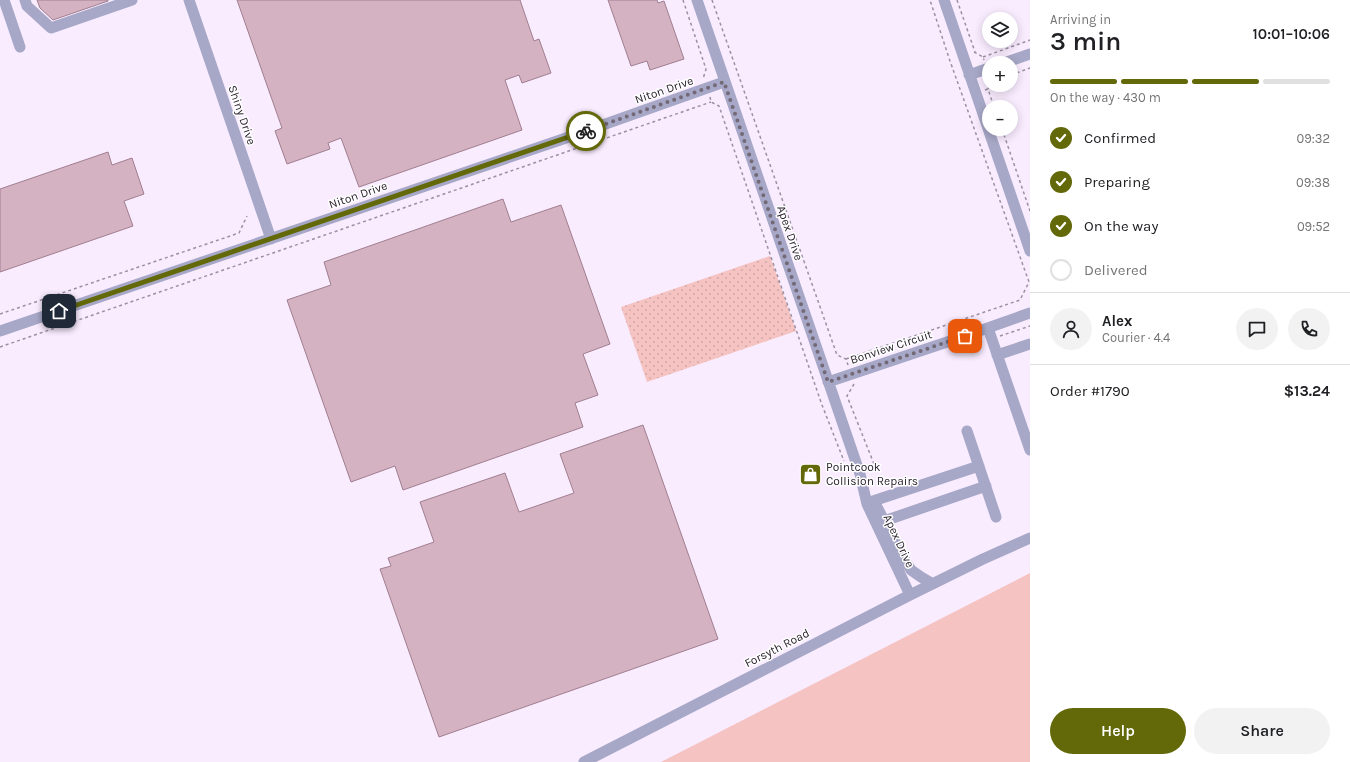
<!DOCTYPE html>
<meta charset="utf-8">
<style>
:root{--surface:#fff;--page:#f2f2f2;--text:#202124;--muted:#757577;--line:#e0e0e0;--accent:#636809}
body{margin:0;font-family:Karla,sans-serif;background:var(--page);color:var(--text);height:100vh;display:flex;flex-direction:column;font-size:15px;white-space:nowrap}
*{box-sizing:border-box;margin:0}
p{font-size:13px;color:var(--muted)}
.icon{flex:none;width:22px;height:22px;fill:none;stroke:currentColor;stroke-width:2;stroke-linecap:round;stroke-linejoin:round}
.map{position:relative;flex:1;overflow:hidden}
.side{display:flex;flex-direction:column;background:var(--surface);width:320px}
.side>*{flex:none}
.tools{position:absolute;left:982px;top:12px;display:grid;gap:8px}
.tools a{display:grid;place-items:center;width:36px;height:36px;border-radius:50%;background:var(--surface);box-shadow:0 2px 10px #0003;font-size:20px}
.pin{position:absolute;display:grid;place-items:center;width:34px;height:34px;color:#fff;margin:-17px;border-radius:8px;box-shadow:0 2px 6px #0006}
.courier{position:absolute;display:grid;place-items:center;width:40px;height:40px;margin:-20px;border:3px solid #636809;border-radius:50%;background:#fff;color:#222;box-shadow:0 1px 5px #0007}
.headline em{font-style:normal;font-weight:600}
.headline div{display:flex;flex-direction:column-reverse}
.headline{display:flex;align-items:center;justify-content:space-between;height:68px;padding:0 20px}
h1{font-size:26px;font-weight:600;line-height:30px}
.bar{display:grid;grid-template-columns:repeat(4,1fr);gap:6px 4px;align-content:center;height:48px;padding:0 20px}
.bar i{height:5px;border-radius:3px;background:var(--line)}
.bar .active{background:var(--accent)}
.bar p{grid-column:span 4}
.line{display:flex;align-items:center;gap:10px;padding:0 20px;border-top:1px solid var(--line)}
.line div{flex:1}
.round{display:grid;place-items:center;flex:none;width:42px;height:42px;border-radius:21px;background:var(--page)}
ol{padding:0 20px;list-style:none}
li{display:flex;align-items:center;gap:12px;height:44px}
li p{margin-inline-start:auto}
li .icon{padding:4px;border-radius:50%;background:var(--accent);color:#fff;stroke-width:4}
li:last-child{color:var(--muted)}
li i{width:22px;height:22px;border:2px solid var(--line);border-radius:50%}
.action{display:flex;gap:8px;margin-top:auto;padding:8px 20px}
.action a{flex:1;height:46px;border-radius:24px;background:var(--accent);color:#fff;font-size:16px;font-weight:600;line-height:46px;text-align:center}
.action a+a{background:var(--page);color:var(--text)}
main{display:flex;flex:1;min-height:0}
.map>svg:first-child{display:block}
.grass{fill:url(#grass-dots)}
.park{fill:#f5c3c2}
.building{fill:#d5b2c2;stroke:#a07e8f}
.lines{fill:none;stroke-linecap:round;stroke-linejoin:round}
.path{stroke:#9b90a0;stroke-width:1.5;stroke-dasharray:3 3;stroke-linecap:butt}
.minor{stroke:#a7a7c7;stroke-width:11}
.done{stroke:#736977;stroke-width:4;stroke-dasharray:0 7.2}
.route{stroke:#636809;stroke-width:5}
.labels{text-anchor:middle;stroke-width:3;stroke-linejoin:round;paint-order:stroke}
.street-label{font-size:12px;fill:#2b232e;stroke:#fff}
.poi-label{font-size:12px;fill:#2b232e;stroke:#fff;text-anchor:start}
</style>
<main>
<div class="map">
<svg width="1030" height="762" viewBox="0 0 1030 762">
<defs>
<pattern id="grass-dots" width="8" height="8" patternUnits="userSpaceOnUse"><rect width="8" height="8" fill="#f5c3c2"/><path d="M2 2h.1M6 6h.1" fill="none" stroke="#d2a7a7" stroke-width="1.8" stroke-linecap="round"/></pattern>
</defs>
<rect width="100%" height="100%" fill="#f9ecff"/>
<path class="grass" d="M770,256L796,331L647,382L621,307Z"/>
<path class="park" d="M1030,573V762H661Z"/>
<path class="building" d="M37,0H108V1L53,20L40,8Z
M237,0H520L534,41L539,39L551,73L522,83L519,75L505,80L522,130L359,187L341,138L328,143L330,149L287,164L275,131L282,128Z
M608,0H657L658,3L664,1L684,59L650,70L647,61L631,66Z
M108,152L112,165L132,158L144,194L124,201L133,226L0,272V189Z
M503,199L511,222L561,205L610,344L583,354L598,395L575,403L583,427L403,490L395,466L351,482L287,300L331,285L324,262Z
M643,425L718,639L439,737L380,569L391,566L388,558L434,542L420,502L505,473L519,512L574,493L560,454Z"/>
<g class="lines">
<path class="path" d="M683,0L706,69L703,79
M712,0L837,355L846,359L848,365
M957,0L975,52
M974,52L983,57L984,60
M983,57L1030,40
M1011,75L1030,68
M988,89L990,85
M985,90L988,89L994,107
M710,97L711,102L719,106L822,405L844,461
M1002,129L1030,211
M0,314L239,233L247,216
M1000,336L1030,326
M968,346L983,341
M0,347L711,102
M846,359L1020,300L1029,282L950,61L930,0
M854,384L847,396L876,469"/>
<path class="minor" d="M4,0L20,47
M25,0L27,6L51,28L132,0
M189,0L271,239
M697,0L835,401L860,474L867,504L910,595
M944,0L1030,251
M1004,63L1030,54
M969,75L989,68
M988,328L1030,450
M0,331L566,138L724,82
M997,355L1030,344
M828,382L965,336L1030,313
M967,431L996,517
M873,501L979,466
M876,505L904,559L911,570L921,577L933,584
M884,521L986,486
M584,762L910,595L983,559L1030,538"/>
</g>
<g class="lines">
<path class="done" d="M586,131L724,82L828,382L965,336"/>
<path class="route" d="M59,311L586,131"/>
</g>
<defs>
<symbol id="shop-square" viewBox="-11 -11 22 22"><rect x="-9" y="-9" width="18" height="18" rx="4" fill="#636809" stroke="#fff"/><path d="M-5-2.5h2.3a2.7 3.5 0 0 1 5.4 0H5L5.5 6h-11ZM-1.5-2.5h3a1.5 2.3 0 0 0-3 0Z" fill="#fff"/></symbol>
</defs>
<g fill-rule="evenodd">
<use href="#shop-square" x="798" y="462" width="25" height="25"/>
</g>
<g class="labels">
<g class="street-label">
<text transform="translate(664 90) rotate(-19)" y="4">Niton Drive</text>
<text transform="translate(242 115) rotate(71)" y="4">Shiny Drive</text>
<text transform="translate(358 195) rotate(-19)" y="4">Niton Drive</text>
<text transform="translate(790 233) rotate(71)" y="4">Apex Drive</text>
<text transform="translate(891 347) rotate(-18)" y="4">Bonview Circuit</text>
<text transform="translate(899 541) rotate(65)" y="4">Apex Drive</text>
<text transform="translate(777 648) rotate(-27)" y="4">Forsyth Road</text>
</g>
<g class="poi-label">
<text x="826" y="471">Pointcook<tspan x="826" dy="14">Collision Repairs</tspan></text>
</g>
</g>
</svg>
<div class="tools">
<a><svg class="icon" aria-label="layers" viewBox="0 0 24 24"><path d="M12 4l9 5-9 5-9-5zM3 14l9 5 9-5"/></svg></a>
<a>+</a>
<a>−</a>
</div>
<div class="pin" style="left:965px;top:336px;background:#ea580c"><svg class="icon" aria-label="bag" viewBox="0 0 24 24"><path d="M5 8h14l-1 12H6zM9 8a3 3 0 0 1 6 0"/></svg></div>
<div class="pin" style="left:59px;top:311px;background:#1f2937"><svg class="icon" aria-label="home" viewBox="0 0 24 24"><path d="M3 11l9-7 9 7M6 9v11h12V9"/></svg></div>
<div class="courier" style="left:586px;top:131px"><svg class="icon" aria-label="bike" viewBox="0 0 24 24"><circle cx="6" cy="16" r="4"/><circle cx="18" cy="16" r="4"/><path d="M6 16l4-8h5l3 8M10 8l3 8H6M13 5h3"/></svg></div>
</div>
<section class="side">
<div class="headline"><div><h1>3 min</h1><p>Arriving in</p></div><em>10:01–10:06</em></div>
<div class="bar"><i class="active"></i><i class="active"></i><i class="active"></i><i></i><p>On the way · 430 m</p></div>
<ol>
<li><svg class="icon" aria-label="check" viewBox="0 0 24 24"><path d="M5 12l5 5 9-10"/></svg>Confirmed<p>09:32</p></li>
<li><svg class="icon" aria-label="check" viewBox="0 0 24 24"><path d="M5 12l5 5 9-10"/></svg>Preparing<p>09:38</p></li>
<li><svg class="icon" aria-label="check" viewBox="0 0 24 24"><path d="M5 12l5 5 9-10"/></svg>On the way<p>09:52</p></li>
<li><i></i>Delivered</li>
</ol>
<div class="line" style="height:72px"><a class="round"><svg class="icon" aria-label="person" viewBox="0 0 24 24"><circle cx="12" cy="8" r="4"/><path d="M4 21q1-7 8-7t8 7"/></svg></a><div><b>Alex</b><p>Courier · 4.4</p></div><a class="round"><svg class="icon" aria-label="chat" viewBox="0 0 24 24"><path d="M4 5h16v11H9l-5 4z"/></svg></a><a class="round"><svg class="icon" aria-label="phone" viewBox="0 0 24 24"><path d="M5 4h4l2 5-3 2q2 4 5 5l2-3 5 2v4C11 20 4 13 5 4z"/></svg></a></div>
<div class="line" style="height:52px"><div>Order #1790</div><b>$13.24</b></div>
<div class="action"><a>Help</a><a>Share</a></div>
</section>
</main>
